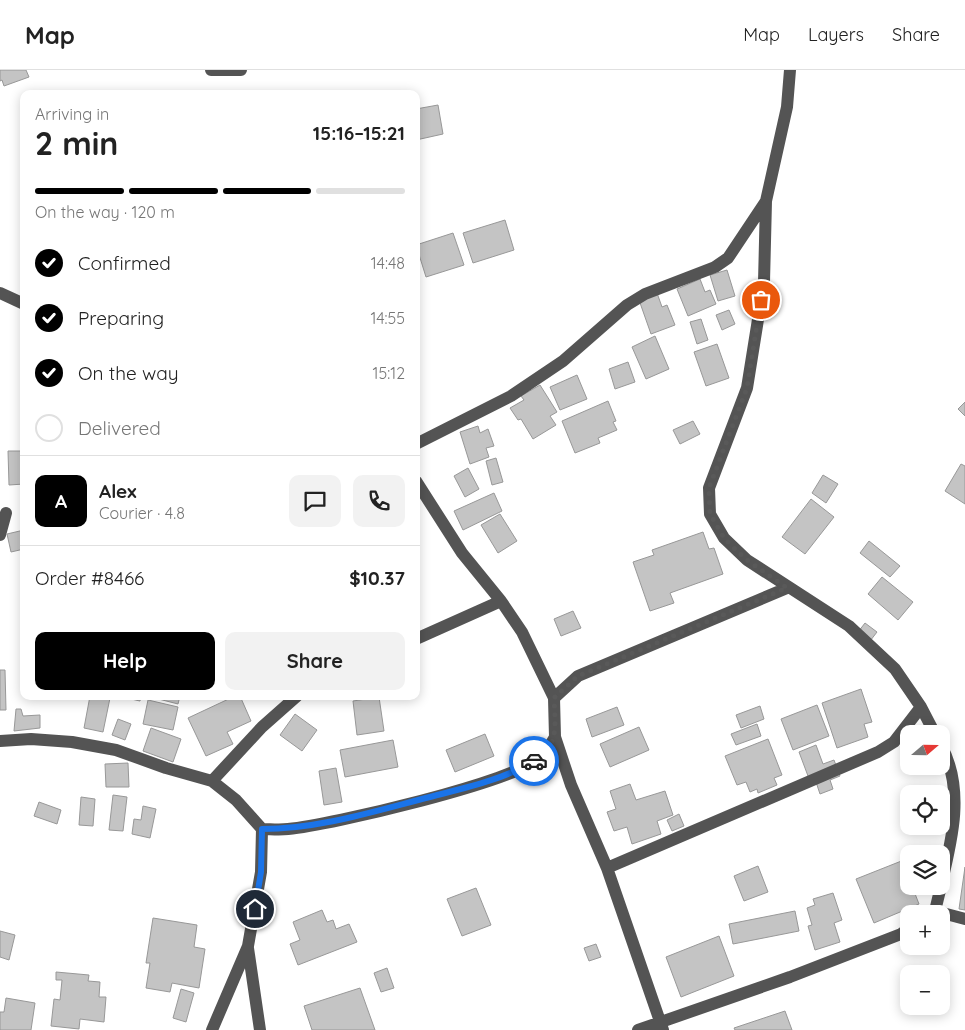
<!DOCTYPE html>
<meta charset="utf-8">
<style>
:root{--surface:#fff;--page:#f2f2f2;--text:#222;--muted:#767676;--line:#e0e0e0;--accent:#000}
body{margin:0;font-family:Quicksand,sans-serif;background:var(--page);color:var(--text);height:100vh;display:flex;flex-direction:column;font-size:19px;white-space:nowrap}
*{box-sizing:border-box;margin:0}
p{font-size:16px;color:var(--muted)}
.icon{flex:none;width:28px;height:28px;fill:none;stroke:currentColor;stroke-width:2;stroke-linecap:round;stroke-linejoin:round}
.map{position:relative;flex:1;overflow:hidden}
.drawer{position:absolute;left:20px;top:20px;width:400px;height:610px;display:flex;flex-direction:column;background:var(--surface);border-radius:10px;box-shadow:0 2px 12px #0003}
.drawer>*{flex:none}
.needle{width:32px;rotate:70deg}
.fabs{position:absolute;left:900px;top:655px;display:grid;gap:10px}
.fabs a{display:grid;place-items:center;width:50px;height:50px;border-radius:10px;background:var(--surface);box-shadow:0 2px 12px #0003;font-size:25px}
.pin{position:absolute;display:grid;place-items:center;width:42px;height:42px;color:#fff;margin:-21px;border:2px solid #fff;border-radius:50%;box-shadow:0 1px 5px #0007}
.courier{position:absolute;display:grid;place-items:center;width:50px;height:50px;margin:-25px;border:4px solid #1a73e8;border-radius:50%;background:#fff;color:#222;box-shadow:0 1px 6px #0007}
.headline em{font-style:normal;font-weight:700}
.headline div{display:flex;flex-direction:column-reverse}
.headline{display:flex;align-items:center;justify-content:space-between;height:85px;padding:0 15px}
h1{font-size:32px;font-weight:700;line-height:38px}
.bar{display:grid;grid-template-columns:repeat(4,1fr);gap:8px 5px;align-content:center;height:60px;padding:0 15px}
.bar i{height:6px;border-radius:4px;background:var(--line)}
.bar .selected{background:var(--accent)}
.bar p{grid-column:span 4}
.line{display:flex;align-items:center;gap:12px;padding:0 15px;border-top:1px solid var(--line)}
.line div{flex:1}
.round{display:grid;place-items:center;flex:none;width:52px;height:52px;border-radius:10px;background:var(--page)}
ol{padding:0 15px;list-style:none}
li{display:flex;align-items:center;gap:15px;height:55px}
li p{margin-inline-start:auto}
li .icon{padding:5px;border-radius:50%;background:var(--accent);color:#fff;stroke-width:4}
li:last-child{color:var(--muted)}
li i{width:28px;height:28px;border:2px solid var(--line);border-radius:50%}
.button{display:flex;gap:10px;margin-top:auto;padding:10px 15px}
.button a{flex:1;height:58px;border-radius:10px;background:var(--accent);color:#fff;font-size:20px;font-weight:700;line-height:58px;text-align:center}
.button a+a{background:var(--page);color:var(--text)}
header{display:flex;align-items:center;gap:30px;box-sizing:border-box;height:70px;padding:0 25px;background:var(--surface);border-bottom:1px solid var(--line)}
header strong{font-size:24px}
nav{display:flex;gap:28px;margin-inline-start:auto;font-size:18px}
.map>svg:first-child{display:block}
.building{fill:#c4c4c4;stroke:#989898}
.lines{fill:none;stroke-linecap:round;stroke-linejoin:round}
.minor{stroke:#545454;stroke-width:12}
.done{stroke:#595959;stroke-width:5;stroke-dasharray:0 9}
.route{stroke:#1a73e8;stroke-width:6}
</style>
<header>
<strong>Map</strong>
<nav><a>Map</a><a>Layers</a><a>Share</a></nav>
</header>
<div class="map">
<svg width="965" height="960" viewBox="0 0 965 960">
<rect width="100%" height="100%" fill="#fff"/>
<path class="building" d="M0,0H26L29,7L4,16L2,10L0,11Z
M438,35L443,64L416,70V39Z
M505,150L514,180L473,193L463,163Z
M453,163L464,195L426,207L416,175Z
M727,200L735,226L718,231L710,205Z
M700,209L705,222L710,220L716,234L688,246L677,219Z
M657,223L662,237L667,235L675,255L651,264L639,230Z
M729,240L735,254L722,260L716,245Z
M701,249L708,270L697,274L690,252Z
M655,266L669,299L646,309L632,277Z
M717,274L729,308L706,316L694,282Z
M628,292L635,312L615,319L609,299Z
M577,305L587,329L560,340L550,317Z
M540,315L557,342L550,346L556,355L533,369L521,349L518,350L510,338L524,330L521,326Z
M608,331L616,351L613,352L617,360L598,368L600,373L575,383L562,351Z
M965,332V346L958,339Z
M693,351L700,364L680,374L673,360Z
M478,356L480,363L488,359L494,376L486,378L489,387L470,394L460,362Z
M8,381H24V414L9,415Z
M496,388L503,412L492,415L486,391Z
M961,394L965,396V434L945,421Z
M468,398L479,419L465,427L454,406Z
M823,405L838,414L826,433L812,423Z
M494,423L502,441L463,460L454,441Z
M811,429L834,447L805,484L782,467Z
M500,444L517,471L498,483L481,455Z
M24,460V479L11,482L7,464Z
M703,462L709,479L714,478L723,504L670,523L674,533L650,541L633,492L654,485L652,480Z
M869,471L900,496L890,507L860,483Z
M882,507L913,532L898,550L868,524Z
M573,541L581,558L561,566L554,549Z
M865,553L877,562L867,575L855,566Z
M0,600H5L6,640H0Z
M861,619L872,652L864,654L868,667L837,678L822,633Z
M90,626L110,628L103,662L84,658Z
M118,626H141L140,631Z
M147,626H180L178,634Z
M235,626H240L251,651L227,662L233,674L206,686L188,648Z
M379,627L384,661L357,665L353,631Z
M148,630L178,637L173,660L143,654Z
M817,635L829,666L793,680L781,649Z
M760,636L764,649L741,658L736,645Z
M617,637L624,655L592,667L586,649Z
M16,639H21L23,646L40,645V658L14,661Z
M295,644L317,660L302,681L280,665Z
M118,649L131,654L125,670L112,665Z
M757,654L761,666L736,675L731,664Z
M639,657L649,680L610,697L600,674Z
M151,658L181,669L173,692L143,681Z
M485,664L494,686L455,702L446,680Z
M768,669L782,705L774,708L777,715L758,723L757,719L750,722L746,712L737,715L725,686Z
M393,670L398,697L345,707L340,680Z
M816,675L823,694L834,690L840,706L830,710L833,719L820,724L816,712L811,714L799,682Z
M128,693L129,717H106L105,694Z
M336,698L342,732L324,735L319,701Z
M630,714L636,730L665,721L673,745L657,751L661,764L632,774L627,757L614,761L607,742L616,739L610,721Z
M113,725L127,727L123,761L109,760Z
M81,727L95,729L93,756L79,755Z
M39,732L61,740L57,754L34,746Z
M143,736L156,739L150,768L132,764L134,749L141,750Z
M679,744L684,756L672,761L667,750Z
M909,788V816H912L919,834L874,853L856,809Z
M758,796L768,822L744,831L734,806Z
M965,797V840L959,839Z
M476,818L491,855L462,866L447,829Z
M833,823L842,850L834,853L840,872L815,880L808,856L812,855L807,838L815,835L813,829Z
M322,840L327,852L333,850L336,859L349,854L357,872L298,895L290,874L300,870L293,852Z
M795,841L799,861L733,874L729,854Z
M153,848L197,855L194,877L205,879L199,918L172,913L170,922L146,918L150,893H146Z
M0,861L15,865L9,890L0,887Z
M719,866L734,906L681,927L666,887Z
M596,874L601,887L589,891L584,878Z
M387,898L394,918L381,922L374,903Z
M56,902L89,905L88,911L100,912L99,927H106L104,952L80,949L79,959L51,956L54,929L60,930L62,910H56Z
M360,918L375,960H312L304,936Z
M181,919L194,923L186,952L173,948Z
M6,928L35,933L31,960H0V942H4Z
M785,941L792,960H735L734,958Z"/>
<g class="lines">
<path class="minor" d="M211,0H241
M790,0L787,37L766,131L764,212L747,318L709,418L710,444L724,468L747,490L849,556L895,599L921,637L935,664
M0,223L24,234
M416,374L511,326L563,291L627,235L645,224L715,197L728,188L766,131
M416,411L462,483L501,531L522,562L554,628
M0,465L6,443
M416,569L501,531
M0,671L31,669L72,672L116,680L166,698L212,711L236,730L262,759C270,759 279,760 288,759C330,755 516,712 543,686C548,681 551,673 555,667
M941,675C965,719 952,770 941,815
M212,711L262,657L297,626
M607,798L878,682L894,672L921,637
M935,841L965,849
M931,844L935,841L941,816
M248,878L260,960
M212,960L248,876L261,802L262,759
M638,960L790,907L901,864L909,858
M663,960L607,798L571,715L555,667L554,628L578,606L787,518"/>
</g>
<g class="lines">
<path class="done" d="M534,691C560,675 555,654 554,628L578,606L787,518L747,490L735,479L724,468L710,444L709,418L747,318L761,230"/>
<path class="route" d="M255,839L261,802L262,759C319,759 375,741 430,727C464,718 503,710 534,691"/>
</g>
</svg>
<div class="fabs">
<a><svg class="needle" viewBox="-14 -14 28 28"><path d="M0-13l5 13h-10z" fill="#e53935"/><path d="M0 13l5-13h-10z" fill="#767676"/></svg></a>
<a><svg class="icon" aria-label="locate" viewBox="0 0 24 24"><circle cx="12" cy="12" r="6"/><path d="M12 2v4M12 18v4M2 12h4M18 12h4"/></svg></a>
<a><svg class="icon" aria-label="layers" viewBox="0 0 24 24"><path d="M12 4l9 5-9 5-9-5zM3 14l9 5 9-5"/></svg></a>
<a>+</a>
<a>−</a>
</div>
<div class="pin" style="left:761px;top:230px;background:#ea580c"><svg class="icon" aria-label="bag" viewBox="0 0 24 24"><path d="M5 8h14l-1 12H6zM9 8a3 3 0 0 1 6 0"/></svg></div>
<div class="pin" style="left:255px;top:839px;background:#1f2937"><svg class="icon" aria-label="home" viewBox="0 0 24 24"><path d="M3 11l9-7 9 7M6 9v11h12V9"/></svg></div>
<div class="courier" style="left:534px;top:691px"><svg class="icon" aria-label="car" viewBox="0 0 24 24"><path d="M5 17H2v-5l4-1 3-4h7l3 4 3 1v5h-3M9 17h6M6 11h13"/><circle cx="7" cy="17" r="2"/><circle cx="17" cy="17" r="2"/></svg></div>
<section class="drawer">
<div class="headline"><div><h1>2 min</h1><p>Arriving in</p></div><em>15:16–15:21</em></div>
<div class="bar"><i class="selected"></i><i class="selected"></i><i class="selected"></i><i></i><p>On the way · 120 m</p></div>
<ol>
<li><svg class="icon" aria-label="check" viewBox="0 0 24 24"><path d="M5 12l5 5 9-10"/></svg>Confirmed<p>14:48</p></li>
<li><svg class="icon" aria-label="check" viewBox="0 0 24 24"><path d="M5 12l5 5 9-10"/></svg>Preparing<p>14:55</p></li>
<li><svg class="icon" aria-label="check" viewBox="0 0 24 24"><path d="M5 12l5 5 9-10"/></svg>On the way<p>15:12</p></li>
<li><i></i>Delivered</li>
</ol>
<div class="line" style="height:90px"><b class="round" style="background:var(--accent);color:#fff">A</b><div><b>Alex</b><p>Courier · 4.8</p></div><a class="round"><svg class="icon" aria-label="chat" viewBox="0 0 24 24"><path d="M4 5h16v11H9l-5 4z"/></svg></a><a class="round"><svg class="icon" aria-label="phone" viewBox="0 0 24 24"><path d="M5 4h4l2 5-3 2q2 4 5 5l2-3 5 2v4C11 20 4 13 5 4z"/></svg></a></div>
<div class="line" style="height:65px"><div>Order #8466</div><b>$10.37</b></div>
<div class="button"><a>Help</a><a>Share</a></div>
</section>
</div>
